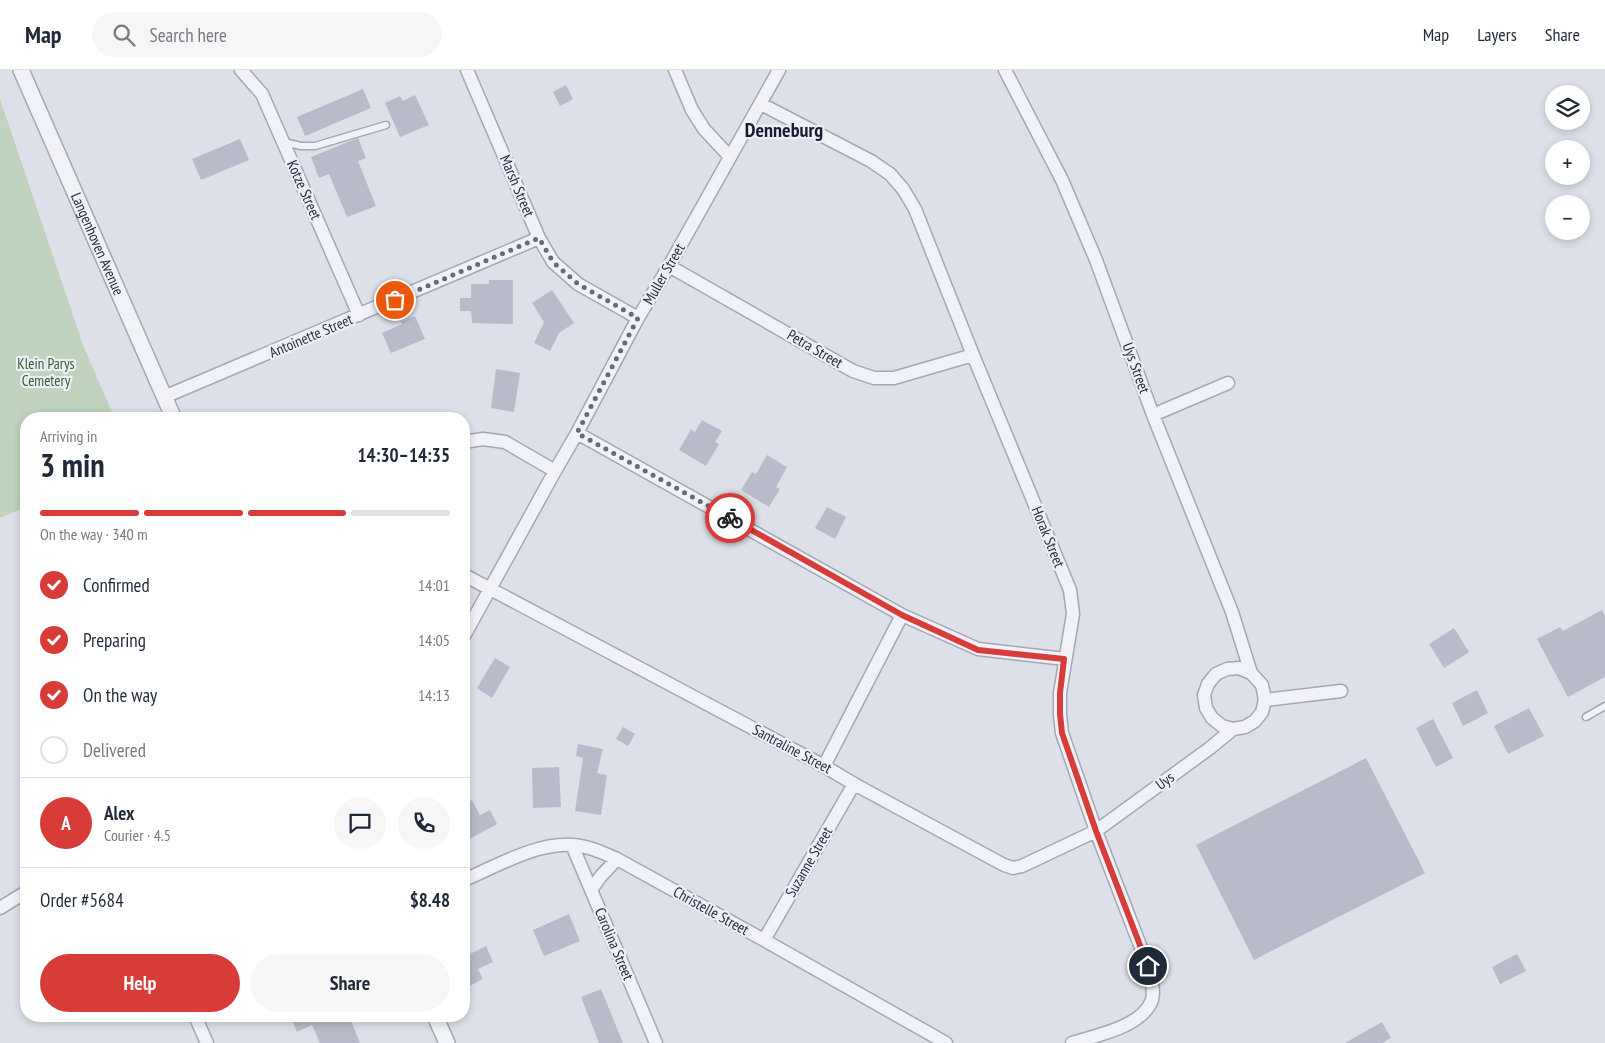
<!DOCTYPE html>
<meta charset="utf-8">
<style>
:root{--surface:#fff;--page:#f6f6f7;--text:#1f2937;--muted:#747a83;--line:#e0e1e3;--accent:#d83c39}
body{margin:0;font-family:"PT Sans Narrow",sans-serif;background:var(--page);color:var(--text);height:100vh;display:flex;flex-direction:column;font-size:19px;white-space:nowrap}
*{box-sizing:border-box;margin:0}
p{font-size:16px;color:var(--muted)}
.icon{flex:none;width:28px;height:28px;fill:none;stroke:currentColor;stroke-width:2;stroke-linecap:round;stroke-linejoin:round}
.map{position:relative;flex:1;overflow:hidden}
.side{position:absolute;left:20px;top:342px;width:450px;height:610px;display:flex;flex-direction:column;background:var(--surface);border-radius:20px;box-shadow:0 2px 8px #0003}
.side>*{flex:none}
.buttons{position:absolute;left:1545px;top:15px;display:grid;gap:10px}
.buttons a{display:grid;place-items:center;width:45px;height:45px;border-radius:50%;background:var(--surface);box-shadow:0 2px 8px #0003;font-size:25px}
.pin{position:absolute;display:grid;place-items:center;width:42px;height:42px;color:#fff;margin:-21px;border:2px solid #fff;border-radius:50%;box-shadow:0 1px 5px #0007}
.courier{position:absolute;display:grid;place-items:center;width:50px;height:50px;margin:-25px;border:4px solid #d83c39;border-radius:50%;background:#fff;color:#222;box-shadow:0 1px 6px #0007}
.headline em{font-style:normal;font-weight:600}
.headline div{display:flex;flex-direction:column-reverse}
.headline{display:flex;align-items:center;justify-content:space-between;height:85px;padding:0 20px}
h1{font-size:32px;font-weight:600;line-height:38px}
.bar{display:grid;grid-template-columns:repeat(4,1fr);gap:8px 5px;align-content:center;height:60px;padding:0 20px}
.bar i{height:6px;border-radius:4px;background:var(--line)}
.bar .active{background:var(--accent)}
.bar p{grid-column:span 4}
.line{display:flex;align-items:center;gap:12px;padding:0 20px;border-top:1px solid var(--line)}
.line div{flex:1}
.round{display:grid;place-items:center;flex:none;width:52px;height:52px;border-radius:26px;background:var(--page)}
ol{padding:0 20px;list-style:none}
li{display:flex;align-items:center;gap:15px;height:55px}
li p{margin-inline-start:auto}
li .icon{padding:5px;border-radius:50%;background:var(--accent);color:#fff;stroke-width:4}
li:last-child{color:var(--muted)}
li i{width:28px;height:28px;border:2px solid var(--line);border-radius:50%}
.primary-button{display:flex;gap:10px;margin-top:auto;padding:10px 20px}
.primary-button a{flex:1;height:58px;border-radius:30px;background:var(--accent);color:#fff;font-size:20px;font-weight:600;line-height:58px;text-align:center}
.primary-button a+a{background:var(--page);color:var(--text)}
header{display:flex;align-items:center;gap:30px;box-sizing:border-box;height:70px;padding:0 25px;background:var(--surface);border-bottom:1px solid var(--line)}
header strong{font-size:24px}
nav{display:flex;gap:28px;margin-inline-start:auto;font-size:18px}
.search{width:350px;height:45px;background:var(--page);display:flex;align-items:center;gap:12px;box-sizing:border-box;padding:0 18px;border-radius:28px;color:var(--muted);font-size:19px}
.map>svg:first-child{display:block}
.green{fill:#c0d3be}
.building{fill:#b8bbc9}
.lines{fill:none;stroke-linecap:round;stroke-linejoin:round}
.service-casing{stroke:#a3a6b3;stroke-width:9}
.minor-casing{stroke:#a3a6b3;stroke-width:15}
.tertiary-casing{stroke:#a3a6b3;stroke-width:18}
.service{stroke:#f1f2f7;stroke-width:6}
.minor{stroke:#f1f2f7;stroke-width:12}
.tertiary{stroke:#f1f2f7;stroke-width:15}
.done{stroke:#666a7c;stroke-width:5;stroke-dasharray:0 9}
.route{stroke:#d83c39;stroke-width:6}
.labels{text-anchor:middle;stroke-width:4.5;stroke-linejoin:round;paint-order:stroke}
.street-label{font-size:15px;fill:#262b41;stroke:#edf0f6}
.park-label{font-size:15px;fill:#335d32;stroke:#edf0f6}
.district-label{font-size:20px;font-weight:bold;fill:#181d31;stroke:#edf0f6}
</style>
<header>
<strong>Map</strong>
<div class="search"><svg class="icon" aria-label="search" viewBox="0 0 24 24"><circle cx="10" cy="10" r="6"/><path d="M15 15l6 6"/></svg>Search here</div>
<nav><a>Map</a><a>Layers</a><a>Share</a></nav>
</header>
<div class="map">
<svg width="1605" height="973" viewBox="0 0 1605 973">
<rect width="100%" height="100%" fill="#dee0e9"/>
<path class="green" d="M0,29L83,275L115,349H26V437L0,448Z"/>
<path class="building" d="M566,15L573,29L560,36L553,22Z
M363,19L371,38L305,66L297,47Z
M415,25L429,55L400,67L385,33L400,26L403,31Z
M358,68L366,88L358,91L376,136L347,147L329,104L319,108L311,87Z
M240,69L249,90L201,110L192,89Z
M489,210H513V254L472,253L471,241H460V228H471V214H489Z
M552,220L574,253L559,263L550,281L534,273L544,252L532,233Z
M415,246L425,269L391,283L382,263L402,254L401,252Z
M496,299L520,303L514,342L491,338Z
M702,350L722,361L715,372L719,374L706,396L679,380L691,359L695,362Z
M767,385L787,397L776,417L780,419L769,437L741,420L752,402L756,404Z
M827,437L846,447L835,469L815,458Z
M1602,540L1605,546V607L1568,627L1537,569L1560,557L1563,561Z
M1454,558L1469,582L1444,598L1429,574Z
M495,588L510,597L492,628L477,618Z
M1477,620L1488,643L1463,656L1452,633Z
M1529,638L1544,666L1508,684L1494,656Z
M1433,649L1453,688L1436,697L1416,658Z
M623,657L635,664L628,676L616,669Z
M578,674L603,679L597,703L607,705L601,745L575,741L583,688L576,686Z
M1366,688L1425,803L1254,890L1196,775Z
M559,697L561,737L533,738L532,698Z
M472,730L480,745L490,740L497,754L464,772V735Z
M569,844L580,871L544,886L533,860Z
M486,876L493,892L478,899L483,909L464,919V887Z
M1517,884L1526,901L1500,914L1492,897Z
M601,919L623,973H599L581,927Z
M290,946H349L360,973H320L312,955L297,962Z
M1382,952L1391,968L1382,973H1345Z"/>
<g class="lines">
<defs>
<path id="service" d="M284,72L301,76H315L386,55
M1586,647L1605,636"/>
<path id="minor" d="M241,0L262,24L359,245
M467,0L539,168L553,192L578,214L638,248
M675,0L692,40L704,59L730,87
M1005,0L1062,110L1096,190L1153,345L1232,542L1251,603L1262,615L1265,630L1262,642L1255,651L1245,657L1233,659L1222,656L1212,648L1206,638L1204,625L1208,614L1216,604L1227,599L1239,598L1251,603
M761,34L871,91L890,104L903,119L915,139L973,285L1070,520L1073,544L1060,623V645L1062,663L1096,761L1148,896C1150,906 1155,919 1152,930C1142,957 1097,965 1072,973
M669,196L853,301L874,308H894L973,285
M164,327L539,168
M1153,345L1228,313
M577,363L902,545L978,579L1065,589
M464,372L483,369L505,372L555,401
M464,505L824,696L854,714L1004,795L1013,798L1022,796L1096,761L1210,678L1233,659
M464,566L555,401L577,363L638,248L669,196L779,0
M1265,630L1341,621
M824,696L902,545
M572,775L656,973
M464,810C497,796 537,772 573,775C589,776 603,783 617,789L764,870L946,973
M591,820L601,806L617,789
M0,838L26,822
M764,870L854,714
M195,946L207,973"/>
<g id="tertiary">
<path id="s1" d="M21,0L174,349"/>
<path d="M435,946L447,973"/>
</g>
</defs>
<use href="#service" class="service-casing"/>
<use href="#minor" class="minor-casing"/>
<use href="#tertiary" class="tertiary-casing"/>
<use href="#service" class="service"/>
<use href="#minor" class="minor"/>
<use href="#tertiary" class="tertiary"/>
</g>
<g class="lines">
<path class="done" d="M395,230L539,168L553,192L578,214L638,248L577,363L730,448"/>
<path class="route" d="M730,448L902,545L978,580L1064,589L1060,623V644L1062,663L1096,761L1148,896"/>
</g>
<g class="labels">
<g class="street-label">
<text transform="translate(517 116) rotate(67)" y="5">Marsh Street</text>
<text transform="translate(304 120) rotate(66)" y="5">Kotze Street</text>
<text dy="5" stroke="none"><textPath href="#s1" startOffset="190">Langenhoven Avenue</textPath></text>
<text transform="translate(664 204) rotate(-60)" y="5">Muller Street</text>
<text transform="translate(311 266) rotate(-23)" y="5">Antoinette Street</text>
<text transform="translate(815 279) rotate(30)" y="5">Petra Street</text>
<text transform="translate(1136 298) rotate(70)" y="5">Uys Street</text>
<text transform="translate(1048 467) rotate(68)" y="5">Horak Street</text>
<text transform="translate(792 679) rotate(28)" y="5">Santraline Street</text>
<text transform="translate(1165 711) rotate(-36)" y="5">Uys</text>
<text transform="translate(809 792) rotate(-60)" y="5">Suzanne Street</text>
<text transform="translate(711 841) rotate(29)" y="5">Christelle Street</text>
<text transform="translate(614 874) rotate(67)" y="5">Carolina Street</text>
</g>
<g class="park-label">
<text x="46" y="299">Klein Parys<tspan x="46" dy="17">Cemetery</tspan></text>
</g>
<g class="district-label">
<text x="784" y="67">Denneburg</text>
</g>
</g>
</svg>
<div class="buttons">
<a><svg class="icon" aria-label="layers" viewBox="0 0 24 24"><path d="M12 4l9 5-9 5-9-5zM3 14l9 5 9-5"/></svg></a>
<a>+</a>
<a>−</a>
</div>
<div class="pin" style="left:395px;top:230px;background:#ea580c"><svg class="icon" aria-label="bag" viewBox="0 0 24 24"><path d="M5 8h14l-1 12H6zM9 8a3 3 0 0 1 6 0"/></svg></div>
<div class="pin" style="left:1148px;top:896px;background:#1f2937"><svg class="icon" aria-label="home" viewBox="0 0 24 24"><path d="M3 11l9-7 9 7M6 9v11h12V9"/></svg></div>
<div class="courier" style="left:730px;top:448px"><svg class="icon" aria-label="bike" viewBox="0 0 24 24"><circle cx="6" cy="16" r="4"/><circle cx="18" cy="16" r="4"/><path d="M6 16l4-8h5l3 8M10 8l3 8H6M13 5h3"/></svg></div>
<section class="side">
<div class="headline"><div><h1>3 min</h1><p>Arriving in</p></div><em>14:30–14:35</em></div>
<div class="bar"><i class="active"></i><i class="active"></i><i class="active"></i><i></i><p>On the way · 340 m</p></div>
<ol>
<li><svg class="icon" aria-label="check" viewBox="0 0 24 24"><path d="M5 12l5 5 9-10"/></svg>Confirmed<p>14:01</p></li>
<li><svg class="icon" aria-label="check" viewBox="0 0 24 24"><path d="M5 12l5 5 9-10"/></svg>Preparing<p>14:05</p></li>
<li><svg class="icon" aria-label="check" viewBox="0 0 24 24"><path d="M5 12l5 5 9-10"/></svg>On the way<p>14:13</p></li>
<li><i></i>Delivered</li>
</ol>
<div class="line" style="height:90px"><b class="round" style="background:var(--accent);color:#fff">A</b><div><b>Alex</b><p>Courier · 4.5</p></div><a class="round"><svg class="icon" aria-label="chat" viewBox="0 0 24 24"><path d="M4 5h16v11H9l-5 4z"/></svg></a><a class="round"><svg class="icon" aria-label="phone" viewBox="0 0 24 24"><path d="M5 4h4l2 5-3 2q2 4 5 5l2-3 5 2v4C11 20 4 13 5 4z"/></svg></a></div>
<div class="line" style="height:65px"><div>Order #5684</div><b>$8.48</b></div>
<div class="primary-button"><a>Help</a><a>Share</a></div>
</section>
</div>
